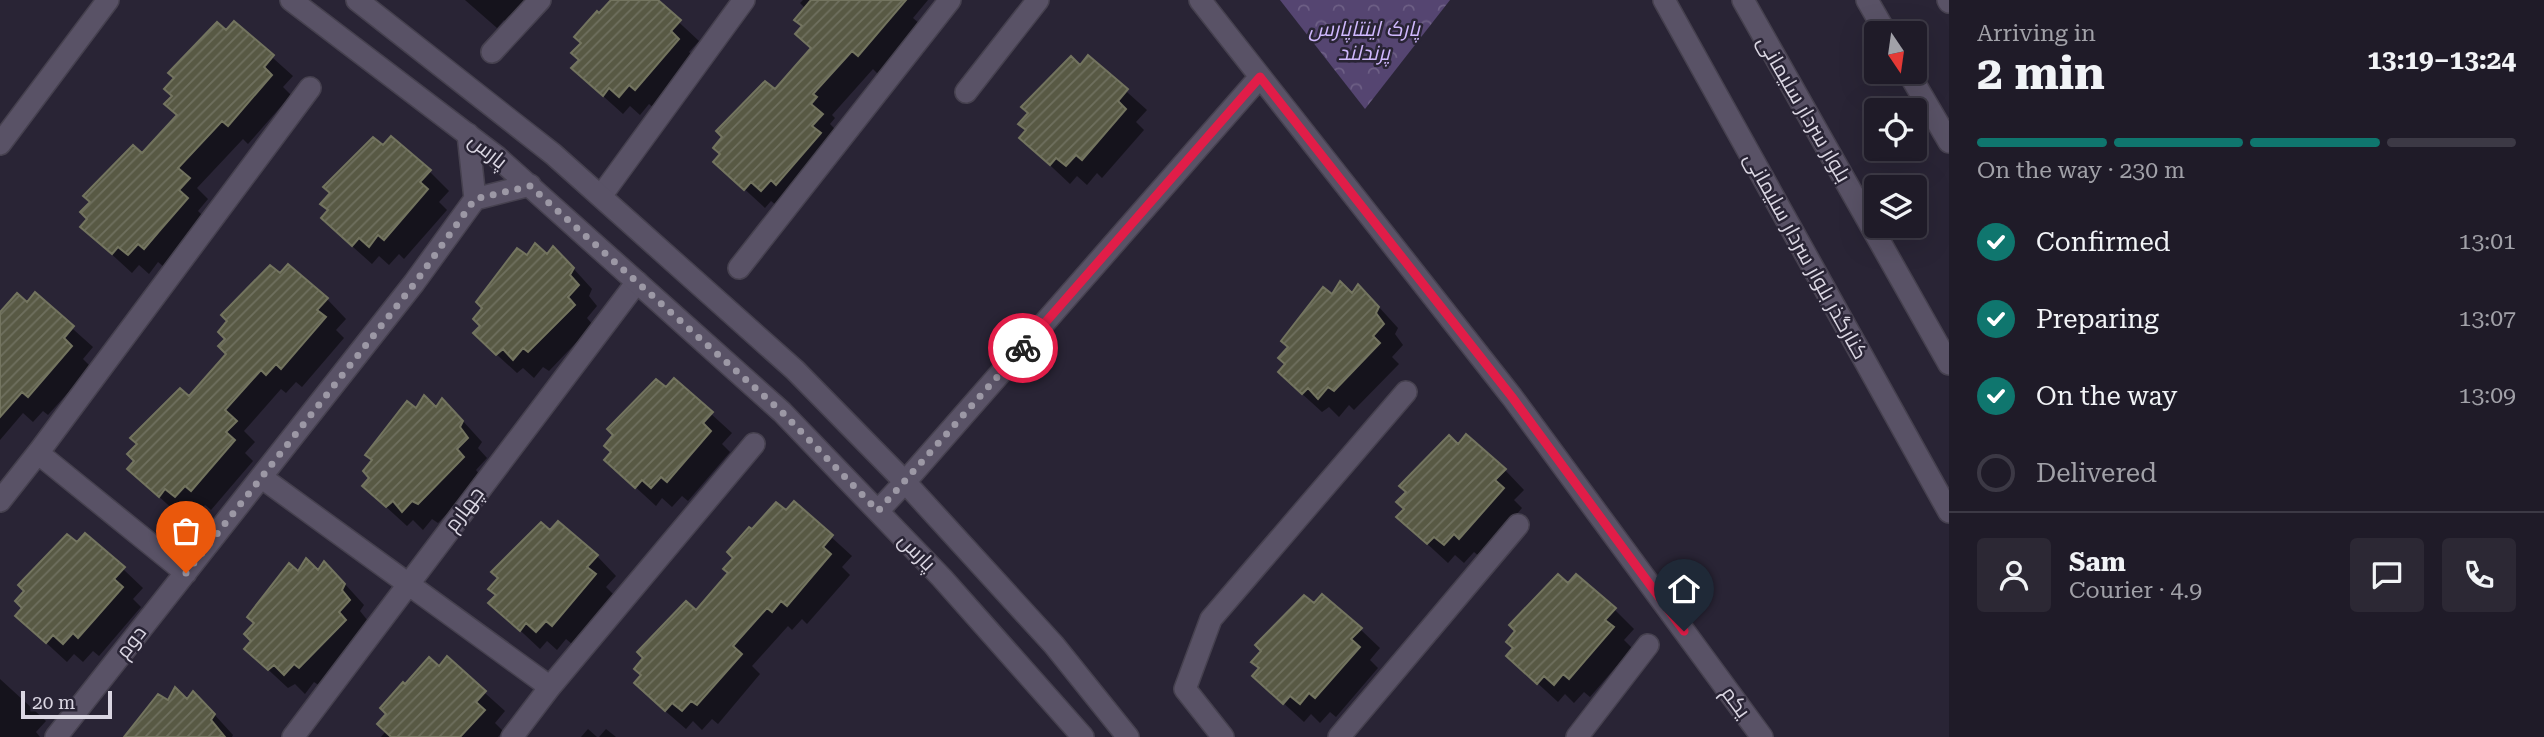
<!DOCTYPE html>
<meta charset="utf-8">
<style>
:root{--surface:#1f1b28;--page:#2c2834;--text:#f1f3f6;--muted:#a1a1a8;--line:#3c3945;--accent:#0f766e}
body{margin:0;font-family:"Roboto Serif",Cairo,serif;background:var(--page);color:var(--text);height:100vh;display:flex;flex-direction:column;font-size:26px;white-space:nowrap}
*{box-sizing:border-box;margin:0}
p{font-size:23px;color:var(--muted)}
.icon{flex:none;width:38px;height:38px;fill:none;stroke:currentColor;stroke-width:2;stroke-linecap:round;stroke-linejoin:round}
.map{position:relative;flex:1;overflow:hidden}
.drawer{display:flex;flex-direction:column;background:var(--surface);width:595px}
.drawer>*{flex:none}
.needle{width:46px;rotate:167deg}
.buttons{position:absolute;left:1864px;top:21px;display:grid;gap:14px}
.buttons a{display:grid;place-items:center;width:63px;height:63px;border-radius:7px;background:var(--surface);box-shadow:0 7px 28px #0002,0 0 0 2px var(--line);font-size:35px}
.scale{position:absolute;left:21px;bottom:18px;width:91px;box-sizing:border-box;padding-left:7px;border:4px solid #dad6e2;border-top:0;font-size:19px;line-height:24px;white-space:nowrap;color:#dad6e2;-webkit-text-stroke:5px #292435;paint-order:stroke}
.pin{position:absolute;display:grid;place-items:center;width:60px;height:60px;color:#fff;margin:-72px -30px;border-radius:50% 50% 50% 0;rotate:-45deg;box-shadow:0 0 7px #0007}
.pin .icon{rotate:45deg}
.courier{position:absolute;display:grid;place-items:center;width:70px;height:70px;margin:-35px;border:5px solid #e11d48;border-radius:50%;background:#fff;color:#222;box-shadow:0 2px 9px #0007}
.head em{font-style:normal;font-weight:700}
.head div{display:flex;flex-direction:column-reverse}
.head{display:flex;align-items:center;justify-content:space-between;height:119px;padding:0 28px}
h1{font-size:46px;font-weight:700;line-height:52px}
.bar{display:grid;grid-template-columns:repeat(4,1fr);gap:10px 7px;align-content:center;height:84px;padding:0 28px}
.bar i{height:9px;border-radius:5px;background:var(--line)}
.bar .selected{background:var(--accent)}
.bar p{grid-column:span 4}
.line{display:flex;align-items:center;gap:18px;padding:0 28px;border-top:2px solid var(--line)}
.line div{flex:1}
.round{display:grid;place-items:center;flex:none;width:74px;height:74px;border-radius:7px;background:var(--page)}
ol{padding:0 28px;list-style:none}
li{display:flex;align-items:center;gap:21px;height:77px}
li p{margin-inline-start:auto}
li .icon{padding:7px;border-radius:50%;background:var(--accent);color:#fff;stroke-width:4}
li:last-child{color:var(--muted)}
li i{width:38px;height:38px;border:4px solid var(--line);border-radius:50%}
main{display:flex;flex:1;min-height:0}
.map>svg:first-child{display:block}
.park{fill:url(#park-crowns)}
.shadow{fill:#0007}
.building{fill:url(#building-hatch);stroke:#73745f;stroke-width:2}
.lines{fill:none;stroke-linecap:round;stroke-linejoin:round}
.minor-casing{stroke:#46414f;stroke-width:24}
.tertiary-casing{stroke:#46414f;stroke-width:24}
.secondary-casing{stroke:#46414f;stroke-width:24}
.minor{stroke:#595266;stroke-width:21}
.tertiary{stroke:#595266;stroke-width:21}
.secondary{stroke:#595266;stroke-width:21}
.done{stroke:#9c98a5;stroke-width:7;stroke-dasharray:0 12.6}
.route{stroke:#e11d48;stroke-width:9}
.labels{text-anchor:middle;stroke-width:5;stroke-linejoin:round;paint-order:stroke}
.park-label{font-size:21px;font-style:italic;fill:#cfb8fd;stroke:#292435}
.street-label{font-size:21px;fill:#dad6e2;stroke:#292435}
</style>
<main>
<div class="map">
<svg width="1949" height="737" viewBox="0 0 1949 737">
<defs>
<pattern id="park-crowns" width="20" height="18" patternUnits="userSpaceOnUse" patternTransform="scale(1.75)"><rect width="20" height="18" fill="#554571"/><path d="M2 6a3 3 0 1 1 6 0M12 15a3 3 0 1 1 6 0" fill="none" stroke="#6d5f85"/></pattern>
<pattern id="building-hatch" width="6" height="6" patternUnits="userSpaceOnUse" patternTransform="scale(1.75)"><rect width="6" height="6" fill="#585944"/><path d="M-1 1l2-2M0 6l6-6M5 7l2-2" fill="none" stroke="#6f705f"/></pattern>
</defs>
<rect width="100%" height="100%" fill="#292435"/>
<path class="park" d="M1280,0H1450L1365,109Z"/>
<path class="shadow" d="M465,0H548L513,29L504,20L497,28Z
M613,0H655L699,41L689,52L697,60L655,109L649,104L640,115L630,106L623,114L593,87L581,60Z
M803,0H928L913,18L921,25L878,74L873,69L832,115L835,118L830,124L841,135L781,209L771,201L765,208L715,162L812,49L804,26L806,9L800,3Z
M235,24L293,76L283,87L291,95L248,144L243,139L197,188L208,199L198,211L206,219L164,267L158,262L149,274L139,265L132,273L82,227L179,115L226,33Z
M1089,58L1147,110L1136,122L1144,130L1102,178L1097,173L1087,185L1077,176L1070,184L1021,138Z
M383,147L429,171L449,191L439,202L447,210L404,259L399,254L389,265L379,256L372,264L343,238Z
M547,257L573,268L592,289L589,296L597,306L587,318L593,325L549,371L543,367L534,378L523,368L517,373L495,353L527,258Z
M280,276L327,299L346,319L336,330L344,338L302,387L296,382L286,393L281,389L244,431L255,442L245,453L253,461L211,510L205,505L196,516L186,507L179,515L129,469L228,354Z
M35,295L93,347L83,359L91,367L48,415L43,411L33,422L23,413L0,440V313L27,304Z
M1352,296L1378,306L1398,328L1395,334L1403,345L1392,357L1399,364L1354,410L1349,405L1339,417L1329,407L1322,412L1300,392L1333,297Z
M674,380L732,433L722,444L730,452L688,501L682,496L672,507L662,498L656,506L606,460Z
M437,410L462,420L482,442L478,448L487,458L476,470L482,478L438,523L432,519L423,530L413,520L407,526L384,505L417,411Z
M1459,446L1505,470L1524,490L1514,500L1522,508L1480,557L1474,552L1464,563L1455,555L1448,563L1398,517Z
M794,503L852,556L842,567L850,575L807,624L802,619L792,630L788,626L752,666L760,674L718,724L712,719L702,730L693,721L686,729L656,703L696,612L730,574L752,532L786,513Z
M551,533L597,556L616,576L606,587L614,595L572,644L566,639L557,650L547,641L540,649L491,603Z
M77,545L123,569L143,588L133,599L141,607L99,656L93,651L83,662L74,654L67,662L17,616Z
M318,572L344,583L364,605L360,611L368,621L357,633L364,641L320,686L314,682L305,694L295,684L288,688L246,649L298,573Z
M1568,586L1614,609L1634,629L1624,640L1632,648L1590,697L1584,692L1574,703L1565,694L1558,702L1508,656Z
M1314,605L1360,629L1380,648L1370,660L1378,668L1336,717L1330,712L1320,723L1311,714L1304,722L1254,676Z
M447,659L505,711L495,723L503,731L498,737H381L386,731L405,687L439,668Z
M0,679L46,721L36,732L40,737H0Z
M188,702L213,713L233,735L232,737H126L168,703Z
M588,729L597,737H581Z
M606,729L616,737H599Z"/>
<path class="building" d="M611,0H658L681,20L671,31L679,39L635,90L629,85L619,97L609,88L603,96L571,68L579,60L571,53L581,43L574,37L597,11L599,13Z
M811,0H906L858,56L852,51L813,94L817,97L811,104L823,114L812,126L821,133L776,185L771,180L761,191L751,182L744,190L713,162L720,154L713,148L722,137L716,131L765,81L775,89L811,48L795,34L802,26L794,20Z
M234,21L274,55L264,67L272,75L228,126L222,121L178,168L190,178L179,190L188,198L161,229L144,249L138,244L128,255L118,247L112,254L80,227L87,219L80,212L90,202L83,196L133,145L142,153L177,115L164,104L172,96L164,89L174,78L168,73L217,22L226,30Z
M1088,55L1128,89L1118,101L1126,109L1082,160L1076,155L1066,166L1056,158L1050,165L1019,138L1026,130L1018,124L1028,113L1021,107L1071,56L1080,65Z
M391,136L431,170L420,182L428,189L384,240L378,235L369,247L359,238L352,246L321,218L328,210L320,204L330,193L323,187L373,137L383,145Z
M535,243L547,254L553,246L574,268L570,275L579,285L568,297L575,305L528,352L523,348L513,360L503,349L496,355L473,333L480,326L473,319L482,308L476,302L517,248L527,255Z
M288,264L328,298L317,310L326,317L281,369L276,364L266,375L261,370L225,410L237,421L226,432L235,440L191,491L185,486L175,497L165,489L159,497L127,469L134,461L127,454L137,444L130,438L180,388L189,396L226,354L218,346L225,339L218,332L227,321L221,315L270,265L280,273Z
M1340,281L1352,293L1358,284L1379,307L1376,313L1384,324L1373,336L1380,343L1334,391L1328,387L1318,399L1308,388L1302,394L1278,372L1285,364L1278,358L1288,347L1281,341L1323,287L1332,294Z
M35,292L74,326L64,338L72,346L28,397L22,392L0,417V312L17,293L27,302Z
M674,378L713,412L703,423L711,431L667,482L661,477L651,488L642,480L635,488L604,460L611,452L604,446L613,435L607,429L656,379L666,387Z
M424,395L436,407L442,398L463,421L460,427L468,438L457,449L464,457L418,504L412,501L402,512L393,501L386,507L362,486L369,478L363,471L372,460L365,455L407,401L416,408Z
M1466,434L1506,469L1495,480L1504,488L1459,539L1454,534L1444,545L1434,537L1427,544L1396,517L1404,509L1396,502L1406,492L1399,486L1449,435L1458,444Z
M794,501L833,535L823,547L831,554L787,606L781,601L772,612L767,608L733,646L742,654L697,705L691,701L682,711L672,703L665,711L634,683L641,675L634,669L643,658L637,652L686,601L696,610L728,573L723,569L733,558L727,552L749,527L752,529L776,502L786,510Z
M558,521L598,555L587,567L596,574L552,626L546,621L536,632L526,623L520,631L488,603L496,595L488,589L498,578L491,572L541,522L550,530Z
M85,533L125,567L114,579L123,587L78,638L73,633L63,644L53,635L46,643L15,616L22,608L15,601L24,591L18,585L67,534L77,542Z
M306,558L318,570L324,561L345,584L342,590L350,600L339,612L346,620L299,668L294,664L284,675L274,665L268,670L244,649L251,641L244,634L254,623L247,617L289,563L298,571Z
M1558,574L1568,583L1576,574L1616,608L1605,620L1614,627L1569,679L1563,674L1554,685L1544,676L1537,684L1506,656L1513,648L1506,642L1515,631L1509,625Z
M1322,594L1362,628L1351,639L1360,647L1315,698L1309,693L1300,704L1290,696L1283,704L1252,676L1259,668L1251,662L1261,651L1255,645L1304,595L1314,603Z
M447,656L486,691L476,702L485,710L460,737H391L377,724L386,714L380,708L403,682L405,684L429,657L439,666Z
M175,687L187,699L193,691L215,714L211,720L225,737H124L158,694L168,700Z"/>
<g class="lines">
<defs>
<path id="minor" d="M1200,0L1512,397L1762,737
M492,52L540,0
M966,92L1038,0
M0,144L108,0
M601,196L744,0
M475,199L530,185
M739,268L950,0
M261,477L550,687L512,737
M905,482L1260,77
M0,501L41,449
M186,573L38,453L310,88
M550,687L754,444
M56,737L414,283L475,199L468,134
M293,737L637,282
M1223,737L1185,689L1211,619L1406,392
M1339,737L1518,525
M1577,737L1648,645"/>
<path id="tertiary" d="M291,0L496,156L782,412L942,578L1083,737
M357,0L553,154L795,370L905,482L1054,645L1128,737
M1664,0L1949,512
M1948,0L1949,2
M878,511L905,482"/>
<path id="secondary" d="M1743,0L1949,364
M1867,0L1886,33
M1908,72L1949,142"/>
</defs>
<use href="#minor" class="minor-casing"/>
<use href="#tertiary" class="tertiary-casing"/>
<use href="#secondary" class="secondary-casing"/>
<use href="#minor" class="minor"/>
<use href="#tertiary" class="tertiary"/>
<use href="#secondary" class="secondary"/>
</g>
<g class="lines">
<path class="done" d="M186,573L415,283L475,199L530,186L782,412L878,511L1023,348"/>
<path class="route" d="M1023,348L1260,77L1512,397L1684,631"/>
</g>
<g class="labels">
<g class="park-label">
<text x="1364" y="36">پارک اینتاپارس<tspan x="1364" dy="24">پرندلند</tspan></text>
</g>
<g class="street-label">
<text transform="translate(1804 109) rotate(60)" y="7">بلوار سردار سلیمانی</text>
<text transform="translate(488 151) rotate(39)" y="7">پارس</text>
<text transform="translate(1806 256) rotate(61)" y="7">کنارگذر بلوار سردار سلیمانی</text>
<text transform="translate(464 509) rotate(-53)" y="7">چهارم</text>
<text transform="translate(917 552) rotate(46)" y="7">پارس</text>
<text transform="translate(131 642) rotate(-52)" y="7">دوم</text>
<text transform="translate(1736 702) rotate(54)" y="7">یکم</text>
</g>
</g>
</svg>
<div class="buttons">
<a><svg class="needle" viewBox="-14 -14 28 28"><path d="M0-13l5 13h-10z" fill="#e53935"/><path d="M0 13l5-13h-10z" fill="#a1a1a8"/></svg></a>
<a><svg class="icon" aria-label="locate" viewBox="0 0 24 24"><circle cx="12" cy="12" r="6"/><path d="M12 2v4M12 18v4M2 12h4M18 12h4"/></svg></a>
<a><svg class="icon" aria-label="layers" viewBox="0 0 24 24"><path d="M12 4l9 5-9 5-9-5zM3 14l9 5 9-5"/></svg></a>
</div>
<div class="scale">20 m</div>
<div class="pin" style="left:186px;top:573px;background:#ea580c"><svg class="icon" aria-label="bag" viewBox="0 0 24 24"><path d="M5 8h14l-1 12H6zM9 8a3 3 0 0 1 6 0"/></svg></div>
<div class="pin" style="left:1684px;top:631px;background:#1f2937"><svg class="icon" aria-label="home" viewBox="0 0 24 24"><path d="M3 11l9-7 9 7M6 9v11h12V9"/></svg></div>
<div class="courier" style="left:1023px;top:348px"><svg class="icon" aria-label="bike" viewBox="0 0 24 24"><circle cx="6" cy="16" r="4"/><circle cx="18" cy="16" r="4"/><path d="M6 16l4-8h5l3 8M10 8l3 8H6M13 5h3"/></svg></div>
</div>
<section class="drawer">
<div class="head"><div><h1>2 min</h1><p>Arriving in</p></div><em>13:19–13:24</em></div>
<div class="bar"><i class="selected"></i><i class="selected"></i><i class="selected"></i><i></i><p>On the way · 230 m</p></div>
<ol>
<li><svg class="icon" aria-label="check" viewBox="0 0 24 24"><path d="M5 12l5 5 9-10"/></svg>Confirmed<p>13:01</p></li>
<li><svg class="icon" aria-label="check" viewBox="0 0 24 24"><path d="M5 12l5 5 9-10"/></svg>Preparing<p>13:07</p></li>
<li><svg class="icon" aria-label="check" viewBox="0 0 24 24"><path d="M5 12l5 5 9-10"/></svg>On the way<p>13:09</p></li>
<li><i></i>Delivered</li>
</ol>
<div class="line" style="height:126px"><a class="round"><svg class="icon" aria-label="person" viewBox="0 0 24 24"><circle cx="12" cy="8" r="4"/><path d="M4 21q1-7 8-7t8 7"/></svg></a><div><b>Sam</b><p>Courier · 4.9</p></div><a class="round"><svg class="icon" aria-label="chat" viewBox="0 0 24 24"><path d="M4 5h16v11H9l-5 4z"/></svg></a><a class="round"><svg class="icon" aria-label="phone" viewBox="0 0 24 24"><path d="M5 4h4l2 5-3 2q2 4 5 5l2-3 5 2v4C11 20 4 13 5 4z"/></svg></a></div>
</section>
</main>
